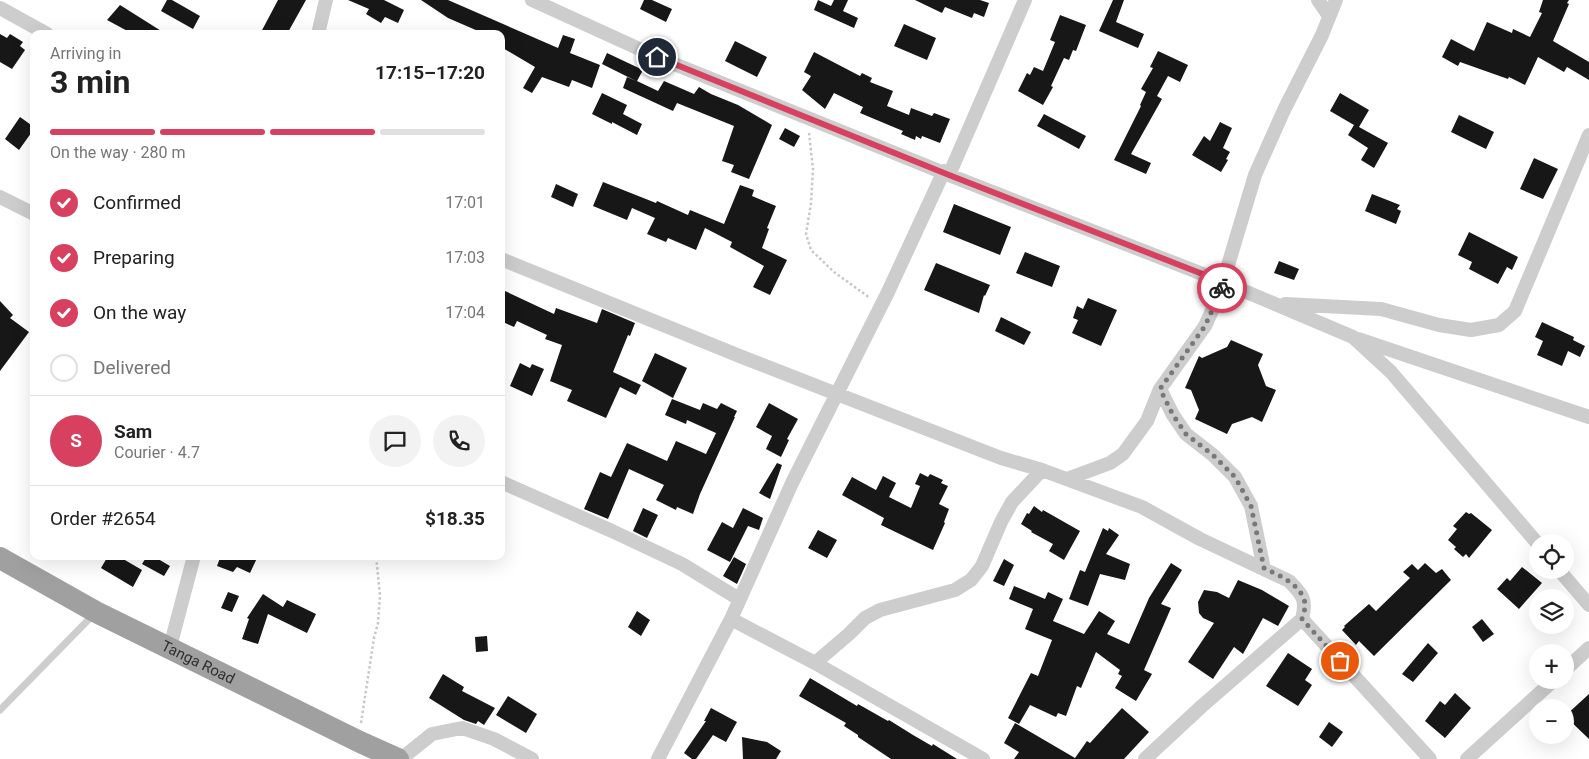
<!DOCTYPE html>
<meta charset="utf-8">
<style>
:root{--surface:#fff;--page:#f2f2f2;--text:#222;--muted:#767676;--line:#e0e0e0;--accent:#d7415f}
body{margin:0;font-family:Roboto,sans-serif;background:var(--page);color:var(--text);height:100vh;display:flex;flex-direction:column;font-size:19px;white-space:nowrap}
*{box-sizing:border-box;margin:0}
p{font-size:16px;color:var(--muted)}
.icon{flex:none;width:28px;height:28px;fill:none;stroke:currentColor;stroke-width:2;stroke-linecap:round;stroke-linejoin:round}
.map{position:relative;flex:1;overflow:hidden}
.details{position:absolute;left:30px;top:30px;width:475px;height:530px;display:flex;flex-direction:column;background:var(--surface);border-radius:10px;box-shadow:0 5px 20px #0002}
.details>*{flex:none}
.tools{position:absolute;left:1529px;top:534px;display:grid;gap:10px}
.tools a{display:grid;place-items:center;width:45px;height:45px;border-radius:50%;background:var(--surface);box-shadow:0 5px 20px #0002;font-size:25px}
.pin{position:absolute;display:grid;place-items:center;width:42px;height:42px;color:#fff;margin:-21px;border:2px solid #fff;border-radius:50%;box-shadow:0 1px 5px #0007}
.courier{position:absolute;display:grid;place-items:center;width:50px;height:50px;margin:-25px;border:4px solid #d7415f;border-radius:50%;background:#fff;color:#222;box-shadow:0 1px 6px #0007}
.headline em{font-style:normal;font-weight:700}
.headline div{display:flex;flex-direction:column-reverse}
.headline{display:flex;align-items:center;justify-content:space-between;height:85px;padding:0 20px}
h1{font-size:32px;font-weight:700;line-height:38px}
.bar{display:grid;grid-template-columns:repeat(4,1fr);gap:8px 5px;align-content:center;height:60px;padding:0 20px}
.bar i{height:6px;border-radius:4px;background:var(--line)}
.bar .current{background:var(--accent)}
.bar p{grid-column:span 4}
.line{display:flex;align-items:center;gap:12px;padding:0 20px;border-top:1px solid var(--line)}
.line div{flex:1}
.round{display:grid;place-items:center;flex:none;width:52px;height:52px;border-radius:26px;background:var(--page)}
ol{padding:0 20px;list-style:none}
li{display:flex;align-items:center;gap:15px;height:55px}
li p{margin-inline-start:auto}
li .icon{padding:5px;border-radius:50%;background:var(--accent);color:#fff;stroke-width:4}
li:last-child{color:var(--muted)}
li i{width:28px;height:28px;border:2px solid var(--line);border-radius:50%}
.map>svg:first-child{display:block}
.building{fill:#171717}
.lines{fill:none;stroke-linecap:round;stroke-linejoin:round}
.path{stroke:#c7c7c7;stroke-width:2.5;stroke-dasharray:2.5 2.5;stroke-linecap:butt}
.service{stroke:#cdcdcd;stroke-width:7}
.minor{stroke:#cdcdcd;stroke-width:14}
.trunk{stroke:#a0a0a0;stroke-width:22}
.done{stroke:#787878;stroke-width:5;stroke-dasharray:0 9}
.route{stroke:#d7415f;stroke-width:6}
.labels{text-anchor:middle;stroke-width:5;stroke-linejoin:round;paint-order:stroke}
.street-label{font-size:15px;fill:#303030;stroke:#fff}
</style>
<div class="map">
<svg width="1589" height="759" viewBox="0 0 1589 759">
<rect width="100%" height="100%" fill="#fff"/>
<path class="building" d="M167,0H172L200,16L193,29L161,11Z
M278,0H306L287,34H260Z
M348,0H384L404,10L398,23L385,17L381,23L366,14L369,9Z
M421,0H448L558,48L563,35L575,39L570,53L600,65L592,88L572,80L569,87L542,77L532,93L523,88L535,67L501,47V34H485L448,18Z
M644,0H652L672,9L666,22L640,9Z
M818,0L831,6L834,0H848L843,11L858,18L854,28L814,10Z
M915,0H980L989,3L984,17L974,13L972,18L945,7L942,13Z
M1113,0H1124L1116,22L1144,34L1138,48L1099,31Z
M1543,0H1569L1567,3L1569,4L1553,41L1589,62V80L1567,67L1564,72L1538,57L1525,85L1509,77L1508,79L1460,62L1458,66L1442,57L1451,39L1474,51L1487,22L1512,33L1513,29L1530,37L1542,13L1539,12Z
M120,5L166,34H133L107,20Z
M1060,15L1086,25L1076,51L1073,50L1069,60L1064,58L1051,86L1053,87L1043,105L1018,91L1027,73L1030,75L1034,67L1043,71L1055,42L1050,40Z
M904,24L936,38L927,60L894,46Z
M0,34L7,38L10,34L23,42L20,46L25,50L12,69L0,62Z
M735,41L767,57L757,77L725,61Z
M1158,51L1188,65L1180,82L1168,76L1157,96L1162,99L1131,154L1151,163L1146,174L1114,160L1141,106L1140,105L1146,92L1141,89L1153,68L1150,67Z
M814,52L860,76L862,73L872,78L870,82L893,91L887,106L909,115L911,108L932,116L934,113L950,119L940,143L922,136L921,139L916,136L915,140L901,134L903,131L860,113L863,107L834,93L825,109L802,90L811,76L804,72Z
M607,53L643,70L637,81L658,91L664,81L694,94L699,87L711,94L738,105L772,125L749,179L731,172L734,165L722,161L734,126L677,103L673,111L623,88L627,77L636,81L602,64Z
M602,93L627,105L623,114L642,124L637,135L612,122V124L592,114Z
M1340,93L1369,110L1359,127L1388,143L1374,168L1361,160L1368,148L1348,135L1354,125L1330,111Z
M1044,114L1086,136L1079,149L1037,126Z
M1459,115L1494,132L1486,149L1451,132Z
M20,117L34,127V129L19,150L5,139Z
M1220,122L1232,128L1223,148L1230,152L1226,159L1228,160L1221,172L1192,155L1204,136L1210,141Z
M785,128L800,136L794,147L779,139Z
M1534,158L1558,169L1543,199L1520,189Z
M603,182L656,203L657,201L688,215L690,210L724,224L740,185L754,190L752,196L776,206L767,228L769,229L762,248L787,260L770,295L753,287L764,266L730,247L732,242L705,228L696,250L668,238L666,242L647,234L655,218L632,208L627,220L593,206Z
M556,184L578,194L573,207L551,197Z
M1372,194L1400,205L1397,209L1401,211L1396,224L1365,211Z
M954,204L1011,227L1000,255L943,232Z
M1469,232L1518,257L1512,270L1507,267L1498,284L1469,269L1472,262L1458,255Z
M1025,252L1060,266L1052,287L1016,273Z
M1279,261L1299,269L1294,280L1274,273Z
M936,263L990,285L985,296L984,295L979,313L924,290Z
M505,291L554,314L556,308L597,323L602,309L635,323L630,336L628,335L613,372L641,385L636,395L620,387L606,418L567,401L572,390L550,381L562,345L545,339L547,335L517,321L514,327L501,321V299Z
M1088,298L1117,310L1101,346L1072,333L1078,320L1073,318L1077,306L1083,309Z
M0,301L13,315L10,318L29,332L0,371Z
M1001,317L1031,332L1024,345L995,331Z
M1542,322L1574,337L1573,340L1585,346L1580,357L1568,351L1562,366L1537,355L1543,341L1535,337Z
M1231,340L1263,354L1258,365L1266,386L1276,390L1262,422L1252,417L1232,424L1227,434L1195,419L1199,410L1191,390L1185,388L1199,356L1202,358L1227,347Z
M655,353L687,368L673,398L642,381Z
M520,363L530,368L532,364L544,369L532,396L510,386Z
M672,399L700,410L703,403L717,409L721,403L737,411L734,417H735L700,494L693,514L677,507L676,510L656,500L664,485L629,469L608,519L584,509L600,472L611,477L627,443L667,461L676,441L706,454L716,433L687,420L686,424L665,415Z
M769,403L798,419L787,439L789,440L781,457L766,449L772,436L756,427Z
M777,463L782,465L770,499L759,493Z
M920,473L928,477L930,474L943,480L941,483L948,486L939,504L949,509L944,522L945,523L933,550L881,525L884,518L842,495L852,477L876,490L883,476L896,483L889,497L911,508L920,486L915,484Z
M1034,506L1042,512L1043,510L1080,531L1064,560L1049,551L1053,544L1031,532L1032,531L1021,524L1027,513L1029,514Z
M643,508L658,515L647,538L633,531Z
M743,508L763,518L759,530L748,526L730,562L707,550L722,522L733,528Z
M1466,512L1469,514L1471,513L1492,530L1469,558L1466,554L1463,557L1454,549L1456,547L1448,540L1457,529L1453,526Z
M1103,528L1108,531L1109,528L1119,535L1106,554L1130,564L1125,580L1100,574L1088,606L1069,599L1080,570L1085,572Z
M818,530L837,540L827,558L808,548Z
M108,556H118L142,570L133,587L101,568Z
M147,556H153L170,566L164,576L142,564Z
M215,556H258L250,573L237,567L233,572L217,566L220,558Z
M734,557L746,564L737,584L723,576Z
M1004,559L1014,565L1004,586L993,581Z
M1171,563L1182,570L1161,604L1171,608L1144,670L1152,674L1136,701L1115,688L1122,676L1118,674L1120,670L1096,652L1081,688L1077,686L1066,716L1058,713L1056,717L1030,705L1019,724L1008,718L1031,673L1038,676L1052,640L1025,629L1033,609L1009,599L1014,586L1045,599L1048,592L1063,599L1053,621L1084,634L1099,611L1115,621L1107,634L1129,644L1149,598Z
M1425,563L1436,573L1442,569L1451,580L1374,656L1359,641L1356,645L1342,630L1345,627L1344,626L1369,604L1376,611L1410,578L1403,572L1412,564L1418,570Z
M1522,567L1542,583L1519,609L1497,589L1507,578L1510,581Z
M1238,580L1262,590L1289,606L1278,626L1263,618L1243,654L1234,647L1213,679L1188,662L1214,623L1203,618L1199,613L1198,602L1204,590L1217,592L1229,598Z
M228,592L239,596L232,612L221,608Z
M263,594L283,607L287,600L316,614L307,633L268,614L258,644L242,639L249,619L247,618Z
M637,611L650,620L641,636L628,627Z
M1482,619L1494,634L1483,642L1472,627Z
M487,636L488,651L476,652L475,637Z
M1428,643L1438,653L1413,682L1402,674Z
M1288,653L1312,669L1305,680L1312,685L1298,706L1266,686Z
M443,674L464,687L462,691L495,708L484,725L478,721L476,724L464,720L429,698Z
M810,678L857,706L858,704L888,721L889,720L913,735L932,746L933,744L957,759H891L858,737V735L844,726L846,723L799,696Z
M1455,693L1471,708L1445,738L1425,721L1440,701L1445,705Z
M1589,694V739L1565,716Z
M508,696L537,714L526,733L496,715Z
M711,708L737,722L726,742L713,735L696,759H692L684,753L706,721H704Z
M1122,708L1149,732L1124,759H1014L1019,752L1004,743L1015,723L1075,758L1087,741L1090,743Z
M1329,722L1343,732L1332,747L1319,737Z
M742,737L767,742L781,751L776,759H743Z"/>
<g class="lines">
<path class="path" d="M809,133L813,169L811,203L806,234L811,250L834,272L870,298
M361,723L374,638L378,623L380,595L376,556"/>
<path class="service" d="M0,710L94,614"/>
<path class="minor" d="M532,0L657,57L949,175L1223,282L1353,337L1391,372L1538,544
M1318,0L1329,16
M0,8L47,34
M318,34L326,0
M949,175L1025,0
M0,197L34,214
M501,259L742,357L1001,458L1042,470L1142,507L1200,539L1289,581C1303,595 1307,600 1302,619L1202,706L1145,759
M1223,282L1255,175L1284,110L1322,35L1336,0
M1285,304L1381,309L1439,325L1471,330L1499,325L1515,311L1589,135
M1358,339L1589,417
M1160,389L1173,415L1186,434L1213,455L1235,477L1251,506L1264,569
M1067,479L1110,463L1123,454L1147,421L1160,389L1205,326L1224,284
M501,482L612,531L682,564L739,599
M1559,570L1589,605
M731,619L815,663L983,759
M1302,619L1430,759
M170,647L194,556
M815,663L849,634L865,618L880,610L955,590L971,580L982,566L1001,522L1012,502L1042,470
M1565,670L1589,648
M401,759L432,734L462,728L494,739L532,759
M658,759L731,619L792,483L888,292L944,171
M1467,759L1554,680"/>
<path class="trunk" id="s1" d="M0,558L96,612L360,742L398,759"/>
</g>
<g class="lines">
<path class="done" d="M1222,288L1205,326L1160,389L1173,415L1186,434L1213,455L1235,477L1251,506L1264,568C1280,576 1301,584 1305,603C1306,608 1303,614 1302,619L1340,661"/>
<path class="route" d="M657,57L949,175L1223,282L1224,284L1222,288"/>
</g>
<g class="labels">
<g class="street-label">
<text dy="5" stroke="none"><textPath href="#s1" startOffset="224">Tanga Road</textPath></text>
</g>
</g>
</svg>
<div class="tools">
<a><svg class="icon" aria-label="locate" viewBox="0 0 24 24"><circle cx="12" cy="12" r="6"/><path d="M12 2v4M12 18v4M2 12h4M18 12h4"/></svg></a>
<a><svg class="icon" aria-label="layers" viewBox="0 0 24 24"><path d="M12 4l9 5-9 5-9-5zM3 14l9 5 9-5"/></svg></a>
<a>+</a>
<a>−</a>
</div>
<div class="pin" style="left:1340px;top:661px;background:#ea580c"><svg class="icon" aria-label="bag" viewBox="0 0 24 24"><path d="M5 8h14l-1 12H6zM9 8a3 3 0 0 1 6 0"/></svg></div>
<div class="pin" style="left:657px;top:57px;background:#1f2937"><svg class="icon" aria-label="home" viewBox="0 0 24 24"><path d="M3 11l9-7 9 7M6 9v11h12V9"/></svg></div>
<div class="courier" style="left:1222px;top:288px"><svg class="icon" aria-label="bike" viewBox="0 0 24 24"><circle cx="6" cy="16" r="4"/><circle cx="18" cy="16" r="4"/><path d="M6 16l4-8h5l3 8M10 8l3 8H6M13 5h3"/></svg></div>
<section class="details">
<div class="headline"><div><h1>3 min</h1><p>Arriving in</p></div><em>17:15–17:20</em></div>
<div class="bar"><i class="current"></i><i class="current"></i><i class="current"></i><i></i><p>On the way · 280 m</p></div>
<ol>
<li><svg class="icon" aria-label="check" viewBox="0 0 24 24"><path d="M5 12l5 5 9-10"/></svg>Confirmed<p>17:01</p></li>
<li><svg class="icon" aria-label="check" viewBox="0 0 24 24"><path d="M5 12l5 5 9-10"/></svg>Preparing<p>17:03</p></li>
<li><svg class="icon" aria-label="check" viewBox="0 0 24 24"><path d="M5 12l5 5 9-10"/></svg>On the way<p>17:04</p></li>
<li><i></i>Delivered</li>
</ol>
<div class="line" style="height:90px"><b class="round" style="background:var(--accent);color:#fff">S</b><div><b>Sam</b><p>Courier · 4.7</p></div><a class="round"><svg class="icon" aria-label="chat" viewBox="0 0 24 24"><path d="M4 5h16v11H9l-5 4z"/></svg></a><a class="round"><svg class="icon" aria-label="phone" viewBox="0 0 24 24"><path d="M5 4h4l2 5-3 2q2 4 5 5l2-3 5 2v4C11 20 4 13 5 4z"/></svg></a></div>
<div class="line" style="height:65px"><div>Order #2654</div><b>$18.35</b></div>
</section>
</div>
